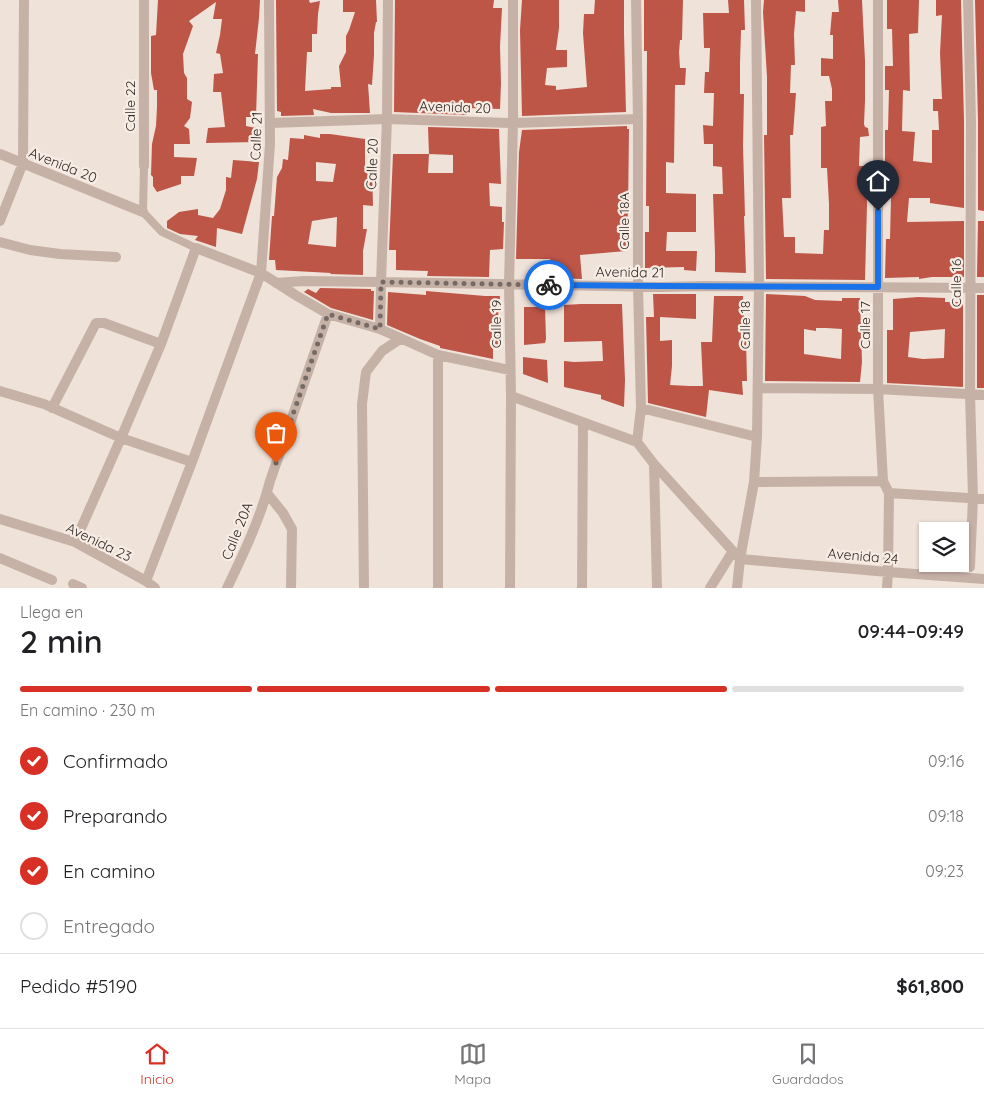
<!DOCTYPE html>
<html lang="es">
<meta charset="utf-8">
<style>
:root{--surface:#fff;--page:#f6f6f6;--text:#202124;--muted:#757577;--line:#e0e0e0;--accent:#d93025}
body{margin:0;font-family:Quicksand,sans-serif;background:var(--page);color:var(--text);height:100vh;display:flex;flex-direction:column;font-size:19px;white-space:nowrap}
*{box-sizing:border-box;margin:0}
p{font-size:16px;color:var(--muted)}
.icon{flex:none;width:28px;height:28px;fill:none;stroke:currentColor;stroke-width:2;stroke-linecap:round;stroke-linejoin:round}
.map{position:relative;height:588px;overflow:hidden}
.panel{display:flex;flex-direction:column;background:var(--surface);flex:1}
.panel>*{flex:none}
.buttons{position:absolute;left:919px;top:522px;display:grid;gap:10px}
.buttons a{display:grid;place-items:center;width:50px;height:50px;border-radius:0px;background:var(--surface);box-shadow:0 1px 4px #0004;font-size:25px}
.pin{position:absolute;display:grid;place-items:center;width:42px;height:42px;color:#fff;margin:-51px -21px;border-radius:50% 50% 50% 0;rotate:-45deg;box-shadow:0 0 5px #0007}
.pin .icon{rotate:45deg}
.courier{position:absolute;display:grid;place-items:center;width:50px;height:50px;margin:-25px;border:4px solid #1a73e8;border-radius:50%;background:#fff;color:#222;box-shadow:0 1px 6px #0007}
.summary em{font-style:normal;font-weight:600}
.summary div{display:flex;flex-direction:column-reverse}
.summary{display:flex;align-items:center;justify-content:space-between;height:85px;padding:0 20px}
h1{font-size:32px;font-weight:600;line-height:38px}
.bar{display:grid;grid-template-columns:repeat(4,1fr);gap:8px 5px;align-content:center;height:60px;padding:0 20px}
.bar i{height:6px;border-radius:4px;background:var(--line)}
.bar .active{background:var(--accent)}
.bar p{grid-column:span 4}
.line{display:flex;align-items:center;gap:12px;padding:0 20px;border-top:1px solid var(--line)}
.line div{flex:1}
ol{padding:0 20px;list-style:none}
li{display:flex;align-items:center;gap:15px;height:55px}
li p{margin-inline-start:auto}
li .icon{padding:5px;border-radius:50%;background:var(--accent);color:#fff;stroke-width:4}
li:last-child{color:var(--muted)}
li i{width:28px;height:28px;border:2px solid var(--line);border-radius:50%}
.tab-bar{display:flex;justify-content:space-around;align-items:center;height:70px;border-top:1px solid var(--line);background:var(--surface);font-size:14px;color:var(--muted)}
.tab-bar a{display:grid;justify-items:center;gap:2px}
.tab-bar .active{color:var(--accent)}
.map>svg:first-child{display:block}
.building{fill:#be5648;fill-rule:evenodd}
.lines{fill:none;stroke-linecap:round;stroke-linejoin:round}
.pedestrian{stroke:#c6b1a6;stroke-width:8}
.minor{stroke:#c6b1a6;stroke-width:10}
.done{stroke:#756a65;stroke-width:5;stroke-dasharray:0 9}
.route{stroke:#1a73e8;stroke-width:6}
.labels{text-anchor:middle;stroke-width:4.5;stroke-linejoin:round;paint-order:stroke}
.street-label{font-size:14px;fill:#332926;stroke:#f7ede5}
</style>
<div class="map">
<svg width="984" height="588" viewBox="0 0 984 588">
<rect width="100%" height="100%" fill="#efe2d9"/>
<path class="building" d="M158,0H260L259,18L255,54H258L256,117H246V126L261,129L263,142L206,143L208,128L225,127L221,92H213L214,74L223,73L220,54L216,53L220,35L222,19H213L216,2L189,21L193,26L183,54L184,73L187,78V99L192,102L190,118L184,126L189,129L190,144H174V157L197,158L194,176H181V184L157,192L153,186V177L151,175L152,144L156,126L157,107V90H154L151,73V36L156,35Z
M276,0H309L310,3L320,1L318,14L317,34H312V52H307L305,91L331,89V87H341L339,66L346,52V36L349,30L355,12H343V0H376L377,22H376L374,33V55L372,85L368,84L370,113H331L313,109L314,115L281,116V112L277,111Z
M395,0H494L493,8H502L500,46L501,83L500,109L468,108L467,115L394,112Z
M522,0H559V28L556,50H567V67L547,68L545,85L556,86V90L587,87L583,33L584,14H594L595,0H624V33L626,112L522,116L520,30Z
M644,0H683L682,40H680L679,52L680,68H686L685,85H675L674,163L666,162V193L696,194V232H667L666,251H697L696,271L684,270V267L645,268V232H649V206H646L647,51H644Z
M728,0H744L745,30H741L740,64V94H744L743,146L745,216H744L746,273L715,272V253L713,194H723L722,167L713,166V144H704L703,125L713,126L714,93H704L705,72H709L710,48H704L703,13H729Z
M764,0H805V12L796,11L794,34L795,65H791L790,93H796L793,135H790L791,198H782L784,237H795V253L823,254L824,230H829V204L827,168H821V127L826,126L825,101H832V89L829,76H821V58L833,59V35H830L832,12H839L838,0H862L865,61V101L864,124L865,127L868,128L869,136L860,137L859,166H866L867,205L865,280L766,279L764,135H767V77L763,12Z
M887,0H919L918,33L909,34L910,91L903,90L902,131L915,132L913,161L932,163V130H939L938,111H933V99H942L940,53L942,15L936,16V0H961L964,121V208L930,203V198H909L907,222L964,221V277H932L919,279V277L885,278L886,239H890L891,198L885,197V130H888L889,90H885V66H893L892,29H887Z
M975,0H984V211L978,210V121Z
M627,126V129H629L628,212L626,251L580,255L582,279L549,278L550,259H516L519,152L522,130Z
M428,127L499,129L501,184L489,183L490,206L502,207V222H504L503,249L490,250L489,277L427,276L428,271L396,270V250H389L393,154H429ZM429,154L453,155V173H428Z
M320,134H330L365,139V167L372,168L373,206L363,205V229H367L363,251V275L330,274L331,273L276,270L275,260H269L272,216H274L277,177L282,168L283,159L288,160L290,138L304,139V135L320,138ZM316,162L336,164L333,182L316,181ZM337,217L336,247L308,244L312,221Z
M233,160L259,162L257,179L242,234L217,228L216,247L195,240L198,236L180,234L167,228V221L179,212L198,209V215L213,218L220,209L226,190V177L231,178Z
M978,221H984V277H977Z
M320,288L371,289V291H374L373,320L331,308L304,292L308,289L316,293Z
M426,291L485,296H500L497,327L500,328L499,347H493V359L440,348V346L420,339L387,325L388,292L426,295Z
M653,294H696V319L660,317V341L672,340V366L670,385L689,386H703L701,342H712L714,296H743L745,338H746L747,381H742L743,395L709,390L706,417L648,403L646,317H654Z
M766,294L805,296L815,300L842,301V298H860L862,362L860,382L765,381ZM816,328H826L842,329L841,359L804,354V329L816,331Z
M977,295H984V388H977Z
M918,297L945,298V302H963V387L887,383V330H893V299ZM945,329L944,358L923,359L908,357L910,332Z
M581,304H622L625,380L624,407L601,399V395L564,387V361L574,362L603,361L602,341L564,342V305Z
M524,307H545L546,339L545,343L524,345Z
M523,357L547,360L548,383L523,374Z"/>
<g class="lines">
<path class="pedestrian" d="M144,166L143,212L162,232L196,248"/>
<path class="minor" d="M636,0L638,119V286L641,408L637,442
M878,0V389L883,481L889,493L888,572L887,588
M968,0L971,121L970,394L973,498L970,567
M271,123L387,119L513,123L638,119
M0,154L143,212
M144,166V0
M0,221L23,163L24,0
M0,242L30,250L60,254L116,257
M276,283L304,281L381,282L662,287L705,286L984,288
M380,329L381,282L387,119L388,0
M758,388L878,389L984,395
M0,391L44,404L121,438L192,462
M511,396L637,442L654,464L740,559L888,572L984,579
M52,408L96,323H104L161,344
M641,408L757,437
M654,464L657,588
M754,482L883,481
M267,493L283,513L292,529L291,588
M889,493L984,499
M0,519L75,542L146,581L155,588
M75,542L121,438L161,344L196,248L261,273L297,296L328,314L380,329L438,355L510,370
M0,558L52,580
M146,581L192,462L261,273L270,144L269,0
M73,584L82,588
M227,588C243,555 261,517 270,481L328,314
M364,588L362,404L366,372L382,351L400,339
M438,588V355
M510,588L511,396L509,284L513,123V0
M582,588L583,423
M710,588L733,551
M737,588L740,559L754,482L757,437L759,287L756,0"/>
</g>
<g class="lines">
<path class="done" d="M276,463L328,314L380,329L381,282L549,285"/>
<path class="route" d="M549,285L662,286L878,287V211"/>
</g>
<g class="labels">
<g class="street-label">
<text transform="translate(130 106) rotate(-90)" y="5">Calle 22</text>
<text transform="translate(455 107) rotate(2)" y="5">Avenida 20</text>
<text transform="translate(256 136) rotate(-88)" y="5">Calle 21</text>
<text transform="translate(372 164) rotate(-88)" y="5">Calle 20</text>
<text transform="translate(63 165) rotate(22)" y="5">Avenida 20</text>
<text transform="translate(624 221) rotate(-90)" y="5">Calle 18A</text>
<text transform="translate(630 272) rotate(1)" y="5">Avenida 21</text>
<text transform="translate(956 283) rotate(-90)" y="5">Calle 16</text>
<text transform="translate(496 324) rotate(-90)" y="5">Calle 19</text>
<text transform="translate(745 325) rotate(-90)" y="5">Calle 18</text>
<text transform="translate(865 325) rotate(-90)" y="5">Calle 17</text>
<text transform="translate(237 531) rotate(-68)" y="5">Calle 20A</text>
<text transform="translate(99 542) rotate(26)" y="5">Avenida 23</text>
<text transform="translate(863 556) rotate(5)" y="5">Avenida 24</text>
</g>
</g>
</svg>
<div class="buttons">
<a><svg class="icon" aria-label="layers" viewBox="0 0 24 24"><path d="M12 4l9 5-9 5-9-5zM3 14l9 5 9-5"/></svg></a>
</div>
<div class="pin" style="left:276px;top:463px;background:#ea580c"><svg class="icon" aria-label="bag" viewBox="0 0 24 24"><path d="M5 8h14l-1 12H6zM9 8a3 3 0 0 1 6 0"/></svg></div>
<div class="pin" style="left:878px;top:211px;background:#1f2937"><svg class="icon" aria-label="home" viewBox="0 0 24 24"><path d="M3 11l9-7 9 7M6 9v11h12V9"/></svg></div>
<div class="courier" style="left:549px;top:285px"><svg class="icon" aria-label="bike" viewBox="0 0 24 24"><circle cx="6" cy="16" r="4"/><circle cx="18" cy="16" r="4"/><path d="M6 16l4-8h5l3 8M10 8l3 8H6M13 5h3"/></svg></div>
</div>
<section class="panel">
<div class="summary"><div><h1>2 min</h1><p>Llega en</p></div><em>09:44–09:49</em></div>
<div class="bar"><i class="active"></i><i class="active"></i><i class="active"></i><i></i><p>En camino · 230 m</p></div>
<ol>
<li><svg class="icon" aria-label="check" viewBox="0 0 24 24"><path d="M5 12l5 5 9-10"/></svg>Confirmado<p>09:16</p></li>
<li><svg class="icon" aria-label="check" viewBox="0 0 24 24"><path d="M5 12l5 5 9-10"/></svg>Preparando<p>09:18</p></li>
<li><svg class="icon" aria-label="check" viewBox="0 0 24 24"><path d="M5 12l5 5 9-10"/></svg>En camino<p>09:23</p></li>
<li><i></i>Entregado</li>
</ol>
<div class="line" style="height:65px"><div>Pedido #5190</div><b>$61,800</b></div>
</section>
<nav class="tab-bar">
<a class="active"><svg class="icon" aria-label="home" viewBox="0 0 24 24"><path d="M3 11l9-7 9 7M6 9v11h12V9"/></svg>Inicio</a>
<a><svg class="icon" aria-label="map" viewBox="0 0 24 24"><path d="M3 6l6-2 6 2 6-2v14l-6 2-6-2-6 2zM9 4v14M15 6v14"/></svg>Mapa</a>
<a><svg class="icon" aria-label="saved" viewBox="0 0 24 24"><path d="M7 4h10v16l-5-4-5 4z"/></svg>Guardados</a>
</nav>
